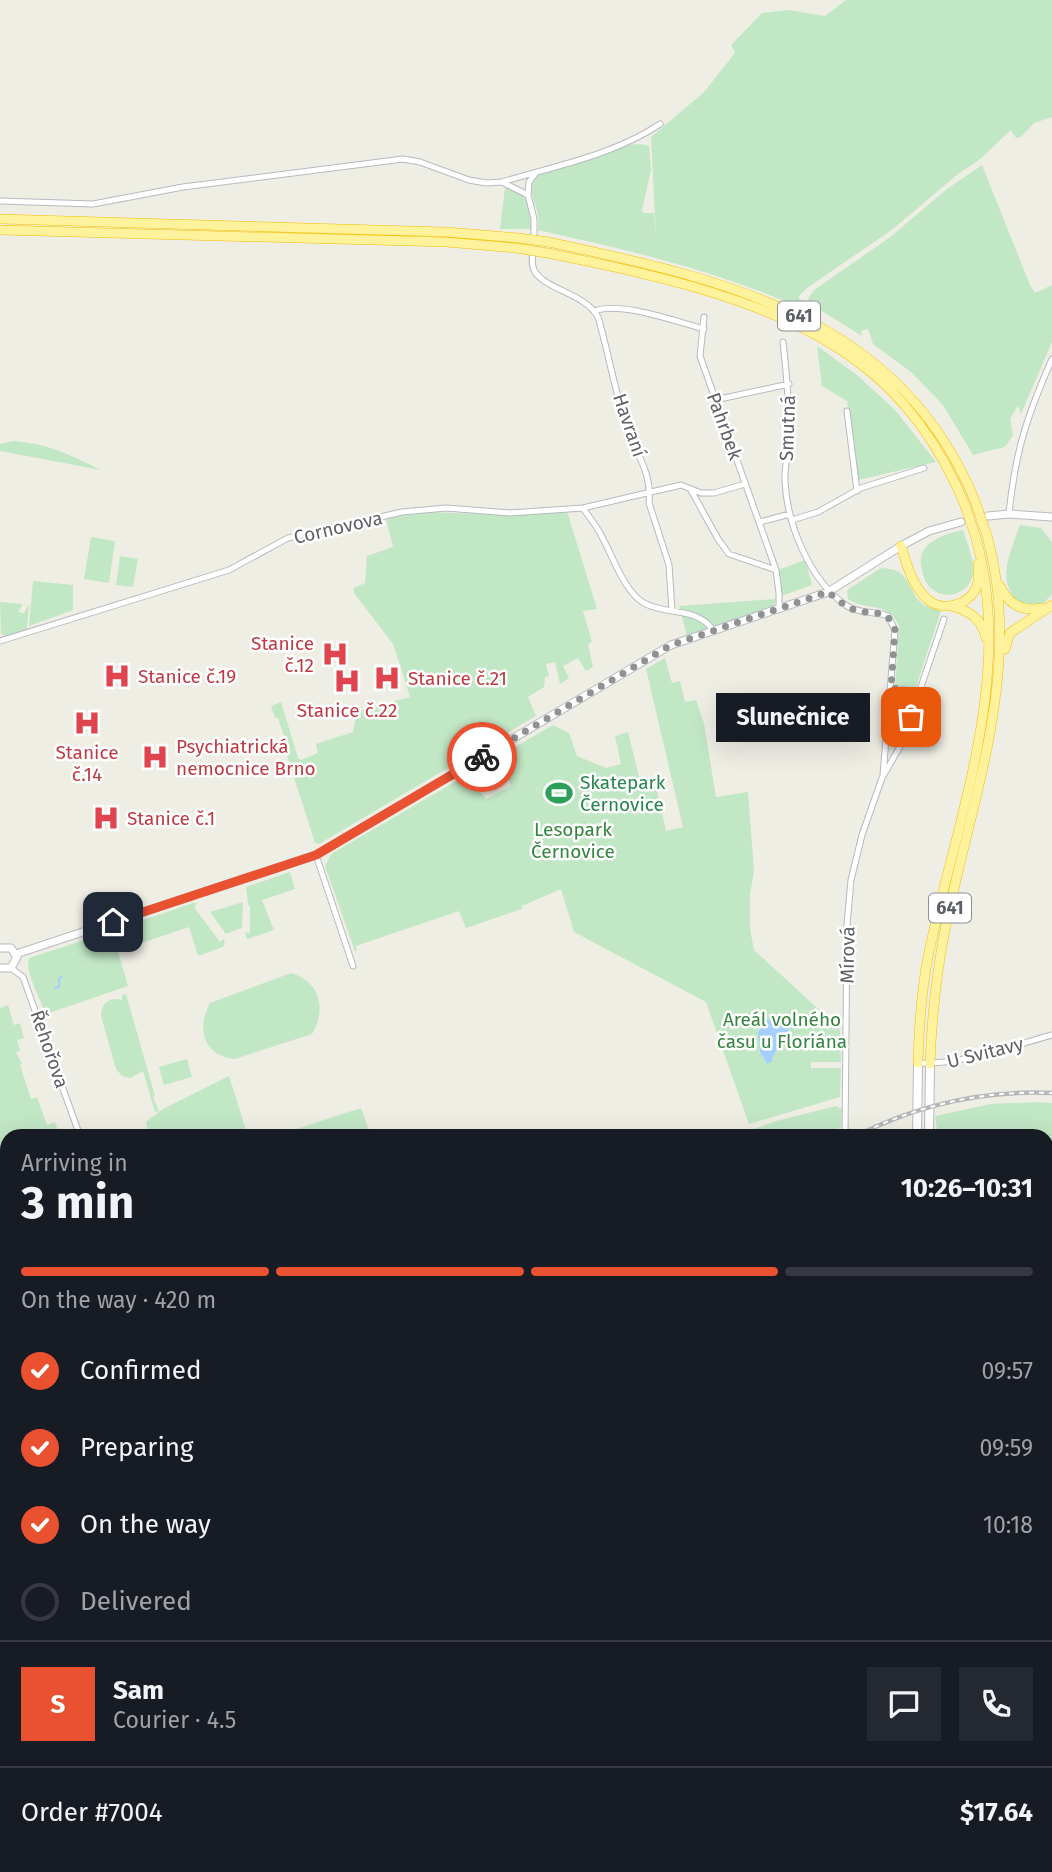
<!DOCTYPE html>
<meta charset="utf-8">
<style>
:root{--surface:#171b24;--page:#242831;--text:#f1f3f6;--muted:#9ea1a6;--line:#363941;--accent:#e95131}
body{margin:0;font-family:"Fira Sans",sans-serif;background:var(--page);color:var(--text);height:100vh;display:flex;flex-direction:column;font-size:26px;white-space:nowrap}
*{box-sizing:border-box;margin:0}
p{font-size:23px;color:var(--muted)}
.icon{flex:none;width:38px;height:38px;fill:none;stroke:currentColor;stroke-width:2;stroke-linecap:round;stroke-linejoin:round}
.map{position:relative;flex:1;overflow:hidden}
.side{position:absolute;left:0px;top:1129px;width:1054px;height:744px;display:flex;flex-direction:column;background:var(--surface);border-radius:21px 21px 0 0;box-shadow:0 7px 28px #0002}
.side>*{flex:none}
.pin{position:absolute;display:grid;place-items:center;width:60px;height:60px;color:#fff;margin:-30px;border-radius:14px;box-shadow:0 4px 10px #0006}
.courier{position:absolute;display:grid;place-items:center;width:70px;height:70px;margin:-35px;border:5px solid #e95131;border-radius:50%;background:#fff;color:#222;box-shadow:0 2px 9px #0007}
.bubble{position:absolute;height:49px;border-radius:0px;background:var(--surface);box-shadow:0 7px 28px #0002;font-size:23px;font-weight:700;line-height:49px;text-align:center}
.overview em{font-style:normal;font-weight:700}
.overview div{display:flex;flex-direction:column-reverse}
.overview{display:flex;align-items:center;justify-content:space-between;height:119px;padding:0 21px}
h1{font-size:46px;font-weight:700;line-height:52px}
.bar{display:grid;grid-template-columns:repeat(4,1fr);gap:10px 7px;align-content:center;height:84px;padding:0 21px}
.bar i{height:9px;border-radius:5px;background:var(--line)}
.bar .selected{background:var(--accent)}
.bar p{grid-column:span 4}
.line{display:flex;align-items:center;gap:18px;padding:0 21px;border-top:2px solid var(--line)}
.line div{flex:1}
.round{display:grid;place-items:center;flex:none;width:74px;height:74px;border-radius:0px;background:var(--page)}
ol{padding:0 21px;list-style:none}
li{display:flex;align-items:center;gap:21px;height:77px}
li p{margin-inline-start:auto}
li .icon{padding:7px;border-radius:50%;background:var(--accent);color:#fff;stroke-width:4}
li:last-child{color:var(--muted)}
li i{width:38px;height:38px;border:4px solid var(--line);border-radius:50%}
.map>svg:first-child{display:block}
.green{fill:#c2e7c5}
.water{fill:#a5cfff}
.lines{fill:none;stroke-linecap:round;stroke-linejoin:round}
.stream{stroke:#a5cfff;stroke-width:2}
.minor-casing{stroke:#b7babf;stroke-width:7}
.tertiary-casing{stroke:#b7babf;stroke-width:9}
.secondary-casing{stroke:#b8bbc1;stroke-width:10}
.trunk-casing{stroke:#f4bf00;stroke-width:10}
.minor{stroke:#fff;stroke-width:5}
.tertiary{stroke:#fff;stroke-width:7}
.secondary{stroke:#fff;stroke-width:8}
.trunk{stroke:#fef29c;stroke-width:9}
.rail-casing{stroke:#b6b7b7;stroke-width:4.5}
.rail{stroke:#fff;stroke-width:2;stroke-dasharray:5;stroke-linecap:butt}
.trunk-bridge-casing{stroke:#f4bf00;stroke-width:10;stroke-linecap:butt}
.trunk-bridge{stroke:#fef29c;stroke-width:9}
.done{stroke:#909292;stroke-width:7;stroke-dasharray:0 12.6}
.route{stroke:#e95131;stroke-width:9}
.labels{text-anchor:middle;stroke-width:5;stroke-linejoin:round;paint-order:stroke}
.shield{fill:#fff;stroke:#8e9093;stroke-width:2}
.shield-label{font-size:18px;font-weight:bold;fill:#5d6065}
.street-label{font-size:19px;fill:#5d6065;stroke:#fff}
.health-label{font-size:19px;fill:#be3a42;stroke:#fff;text-anchor:start}
.leisure-label{font-size:19px;fill:#27864d;stroke:#fff;text-anchor:start}
.park-label{font-size:19px;fill:#358440;stroke:#fff}
</style>
<div class="map">
<svg width="1052" height="1872" viewBox="0 0 1052 1872">
<rect width="100%" height="100%" fill="#efeee5"/>
<path class="green" d="M846,0H1052V117L1034,123L1021,137L1016,138L1011,130L979,160L958,174L893,229L807,288L798,297L802,301L800,308C716,270 627,250 538,230C542,203 523,198 537,172C560,164 629,137 649,146L651,170L642,210L643,213H654L656,238L651,137L704,92L735,53L731,45L762,13L788,10L825,16Z
M982,165L1030,285L1035,293L1052,285V342L1021,414L1018,405L1010,419L1013,435L1005,447L973,455L943,405L911,372L873,344L868,329L861,331L862,336L809,303L808,299L814,290L889,238L947,189Z
M505,188C530,194 530,206 531,229H500Z
M817,346L857,375L896,411L936,462L858,480L847,401L822,386Z
M13,441C46,443 71,455 101,470L0,451V444Z
M567,511L597,609L583,611L592,642L588,644L593,667L586,671L578,658L563,666L569,678L560,684L555,662L546,664L549,676L545,677L544,687L528,697L536,716L319,844L315,843L281,737L284,736L278,718H275L271,706L281,702L298,758L301,760L318,753L316,744L353,732L357,711L410,697L393,644L354,593V588L365,583L367,556L393,547L386,518L431,512L504,515Z
M1020,525L1041,528L1052,542V594L1043,604L1022,605C994,584 1010,553 1020,525Z
M963,530C967,543 974,558 973,572C972,592 947,602 932,589C926,584 923,577 922,570C914,544 943,534 963,530Z
M91,537L115,541L109,583L84,579Z
M120,556L138,559L133,587L116,585Z
M805,560L812,585L781,596L778,570Z
M881,568C914,569 905,591 924,605C928,608 936,609 941,611L897,745L891,744L899,626C889,601 868,612 848,599L847,590Z
M33,581L73,585V610L29,626Z
M776,599L773,608L687,636L679,606Z
M0,602L23,604L18,612L24,613L29,604L27,629L6,636L1,634Z
M665,658L672,683L680,681L685,702L696,700L704,723L716,797L748,792L754,871L750,895V929L754,950L840,1029L841,1062H811V1068H841L840,1097L749,1124L706,1002L574,932L561,889L522,906V909L466,928L459,911L356,946L357,951H355L325,866L331,854L467,775L486,799L511,786L501,755L553,725L569,733L577,756L606,768L621,764L615,736L628,732L642,789L656,786L666,831L683,827L646,669Z
M290,872L295,889L262,900L274,930L247,939L245,932L250,933V906L248,905L246,887Z
M243,902L242,928L226,934L210,912Z
M193,903H197L194,907L220,942L223,939L225,941L223,947L198,956L189,927L124,949L117,929Z
M112,931L128,986L46,1014C41,1000 24,971 29,958Z
M291,973C320,981 327,1010 312,1034L235,1059C202,1056 197,1027 210,1003Z
M126,994L155,1096L153,1097L159,1111L155,1112L143,1071L130,1078L122,1076L116,1069L101,1016C101,1003 110,996 122,1000V995Z
M8,1005L14,1025L20,1023L24,1038L17,1040L20,1050L16,1052L22,1064L20,1065L31,1099L37,1097L47,1125L55,1122L58,1131H61L63,1136H7V1198L0,1203V1008Z
M187,1059L192,1077L164,1085L159,1067Z
M229,1076L248,1136H150L146,1122L163,1109Z
M1036,1102L1052,1103V1150L1047,1152L1046,1136H938L935,1116L991,1104Z
M836,1106L842,1109L841,1127L826,1136H734L776,1121Z
M361,1108L371,1136H275Z
M56,1866H158L141,1872H27V1870Z
M307,1866H398L395,1872H299Z
M866,1866H928L929,1872H827Z"/>
<path class="water" d="M774,1019L789,1024C790,1041 775,1045 772,1061L767,1064L760,1052L758,1032L767,1020Z"/>
<g class="lines">
<path class="stream" d="M55,988L59,987V979L62,976"/>
<defs>
<path id="minor" d="M502,182C555,166 614,155 660,124
M528,195L529,182L535,174
M0,201L93,204L183,187L403,159L420,162L469,180L486,183L502,182L528,195L534,219V240
M533,250C532,257 531,265 535,272C547,290 586,294 598,317C608,351 614,387 625,421C633,449 653,472 649,503L669,565L672,610
M595,311C621,301 677,322 704,329
M704,317L700,356L776,570L779,593V609
M783,342C787,375 789,406 789,438C789,452 784,467 785,481C787,525 810,581 847,606C859,614 875,611 888,616L895,630L883,775
M715,400L789,384
M847,411L857,491
M691,490L718,539L729,554L776,570
M583,508C589,517 596,525 601,535C612,554 624,592 644,603C667,616 696,606 713,630
M1009,514C1015,452 1027,416 1052,359
M792,520L818,512L861,488L924,468
M760,522L790,514
M0,641L229,570L288,538L402,512L446,508L510,513L583,508L681,485L701,493H714L745,484
M891,688L920,692
M316,855L353,966
M11,968L23,977L80,1136
M918,1063C963,1065 1008,1047 1052,1035
M845,1136L847,925L851,880L862,835L882,778L902,743L944,619
M0,1231L7,1225
M0,1318L7,1344
M1052,1380L1047,1385L1052,1389
M1046,1488L1052,1487
M1046,1625L1052,1623
M0,1721L7,1720
M0,1805L7,1803
M471,1866L472,1872
M641,1866L646,1872
M931,1866L932,1872
M783,1872L822,1866"/>
<path id="tertiary" d="M988,516L1009,514L1052,517
M0,948H11L17,957L11,968H0
M16,954L316,855L671,645L828,592L901,546L929,531L961,522"/>
<path id="secondary" d="M917,1136L918,1063
M929,1136L930,1064
M1046,1819L1052,1827
M1046,1838L1052,1846
M1038,1872L1043,1866"/>
<path id="trunk" d="M0,219L446,232L518,238
M0,230L446,242L516,248
M549,242C725,280 899,316 975,501
M547,253C649,274 773,298 858,362C907,398 942,450 965,505
M901,546C906,563 913,587 927,599C942,613 970,605 977,586C979,579 978,571 978,564
M1000,586C1008,604 1022,612 1042,608
M952,606C971,612 981,618 986,638
M1005,649L1010,633L1052,605
M918,1063C919,1028 921,992 928,957C956,820 1015,679 976,538
M930,1064C932,1011 938,958 950,906C977,784 1022,661 987,536"/>
</defs>
<use href="#minor" class="minor-casing"/>
<use href="#tertiary" class="tertiary-casing"/>
<use href="#secondary" class="secondary-casing"/>
<use href="#trunk" class="trunk-casing"/>
<use href="#minor" class="minor"/>
<use href="#tertiary" class="tertiary"/>
<use href="#secondary" class="secondary"/>
<use href="#trunk" class="trunk"/>
<defs>
<path id="rail" d="M856,1136C917,1105 984,1090 1052,1093
M0,1443L7,1441
M0,1506L7,1504"/>
</defs>
<use href="#rail" class="rail-casing"/>
<use href="#rail" class="rail"/>
<defs>
<path id="trunk-bridge" d="M518,238L549,242
M516,248L547,253
M975,501L987,536
M965,505L976,538"/>
</defs>
<use href="#trunk-bridge" class="trunk-bridge-casing"/>
<use href="#trunk-bridge" class="trunk-bridge"/>
</g>
<g class="lines">
<path class="done" d="M482,757L671,645L828,592C835,597 843,605 852,609C871,617 887,605 895,630L891,688L920,692L911,717"/>
<path class="route" d="M113,922L316,855L482,757"/>
</g>
<defs>
<symbol id="hospital-bare" viewBox="-9 -9 18 18"><path d="M-5-5h3v3.5h4V-5h3V5h-3V1.5h-4V5h-3Z" fill="#e0444e" stroke="#fff" stroke-width="2.5" paint-order="stroke"/></symbol>
<symbol id="stadium-bare" viewBox="-9 -9 18 18"><path d="M0-5a6.5 5 0 1 0 0 10a6.5 5 0 1 0 0-10ZM-3.5-1.8h7v3.6h-7Z" fill="#2e9e5b" stroke="#fff" stroke-width="2.5" paint-order="stroke"/></symbol>
</defs>
<g fill-rule="evenodd">
<use href="#hospital-bare" x="316" y="635" width="38" height="38"/>
<use href="#hospital-bare" x="98" y="657" width="38" height="38"/>
<use href="#hospital-bare" x="368" y="659" width="38" height="38"/>
<use href="#hospital-bare" x="328" y="662" width="38" height="38"/>
<use href="#hospital-bare" x="68" y="704" width="38" height="38"/>
<use href="#hospital-bare" x="136" y="738" width="38" height="38"/>
<use href="#stadium-bare" x="540" y="774" width="38" height="38"/>
<use href="#hospital-bare" x="87" y="799" width="38" height="38"/>
</g>
<g class="labels">
<g class="shield">
<rect x="778" y="301.5" width="42" height="29" rx="5"/>
<rect x="929" y="893.5" width="42" height="29" rx="5"/>
</g>
<g class="shield-label">
<text x="799" y="322">641</text>
<text x="950" y="914">641</text>
</g>
<g class="street-label">
<text transform="translate(630 425) rotate(71)" y="7">Havraní</text>
<text transform="translate(725 426) rotate(70)" y="7">Pahrbek</text>
<text transform="translate(787 428) rotate(-88)" y="7">Smutná</text>
<text transform="translate(338 527) rotate(-13)" y="7">Cornovova</text>
<text transform="translate(847 955) rotate(-89)" y="7">Mírová</text>
<text transform="translate(50 1049) rotate(71)" y="7">Řehořova</text>
<text transform="translate(985 1052) rotate(-14)" y="7">U Svitavy</text>
</g>
<g class="health-label">
<text x="314" y="650" text-anchor="end">Stanice<tspan x="314" dy="22">č.12</tspan></text>
<text x="138" y="683">Stanice č.19</text>
<text x="408" y="685">Stanice č.21</text>
<text x="347" y="717" text-anchor="middle">Stanice č.22</text>
<text x="176" y="753">Psychiatrická<tspan x="176" dy="22">nemocnice Brno</tspan></text>
<text x="87" y="759" text-anchor="middle">Stanice<tspan x="87" dy="22">č.14</tspan></text>
<text x="127" y="825">Stanice č.1</text>
</g>
<g class="leisure-label">
<text x="580" y="789">Skatepark<tspan x="580" dy="22">Černovice</tspan></text>
</g>
<g class="park-label">
<text x="573" y="836">Lesopark<tspan x="573" dy="22">Černovice</tspan></text>
<text x="782" y="1026">Areál volného<tspan x="782" dy="22">času u Floriána</tspan></text>
</g>
</g>
</svg>
<div class="pin" style="left:911px;top:717px;background:#ea580c"><svg class="icon" aria-label="bag" viewBox="0 0 24 24"><path d="M5 8h14l-1 12H6zM9 8a3 3 0 0 1 6 0"/></svg></div>
<div class="pin" style="left:113px;top:922px;background:#1f2937"><svg class="icon" aria-label="home" viewBox="0 0 24 24"><path d="M3 11l9-7 9 7M6 9v11h12V9"/></svg></div>
<div class="courier" style="left:482px;top:757px"><svg class="icon" aria-label="bike" viewBox="0 0 24 24"><circle cx="6" cy="16" r="4"/><circle cx="18" cy="16" r="4"/><path d="M6 16l4-8h5l3 8M10 8l3 8H6M13 5h3"/></svg></div>
<div class="bubble" style="left:716px;top:693px;width:154px">Slunečnice</div>
<section class="side">
<div class="overview"><div><h1>3 min</h1><p>Arriving in</p></div><em>10:26–10:31</em></div>
<div class="bar"><i class="selected"></i><i class="selected"></i><i class="selected"></i><i></i><p>On the way · 420 m</p></div>
<ol>
<li><svg class="icon" aria-label="check" viewBox="0 0 24 24"><path d="M5 12l5 5 9-10"/></svg>Confirmed<p>09:57</p></li>
<li><svg class="icon" aria-label="check" viewBox="0 0 24 24"><path d="M5 12l5 5 9-10"/></svg>Preparing<p>09:59</p></li>
<li><svg class="icon" aria-label="check" viewBox="0 0 24 24"><path d="M5 12l5 5 9-10"/></svg>On the way<p>10:18</p></li>
<li><i></i>Delivered</li>
</ol>
<div class="line" style="height:126px"><b class="round" style="background:var(--accent);color:#fff">S</b><div><b>Sam</b><p>Courier · 4.5</p></div><a class="round"><svg class="icon" aria-label="chat" viewBox="0 0 24 24"><path d="M4 5h16v11H9l-5 4z"/></svg></a><a class="round"><svg class="icon" aria-label="phone" viewBox="0 0 24 24"><path d="M5 4h4l2 5-3 2q2 4 5 5l2-3 5 2v4C11 20 4 13 5 4z"/></svg></a></div>
<div class="line" style="height:91px"><div>Order #7004</div><b>$17.64</b></div>
</section>
</div>
